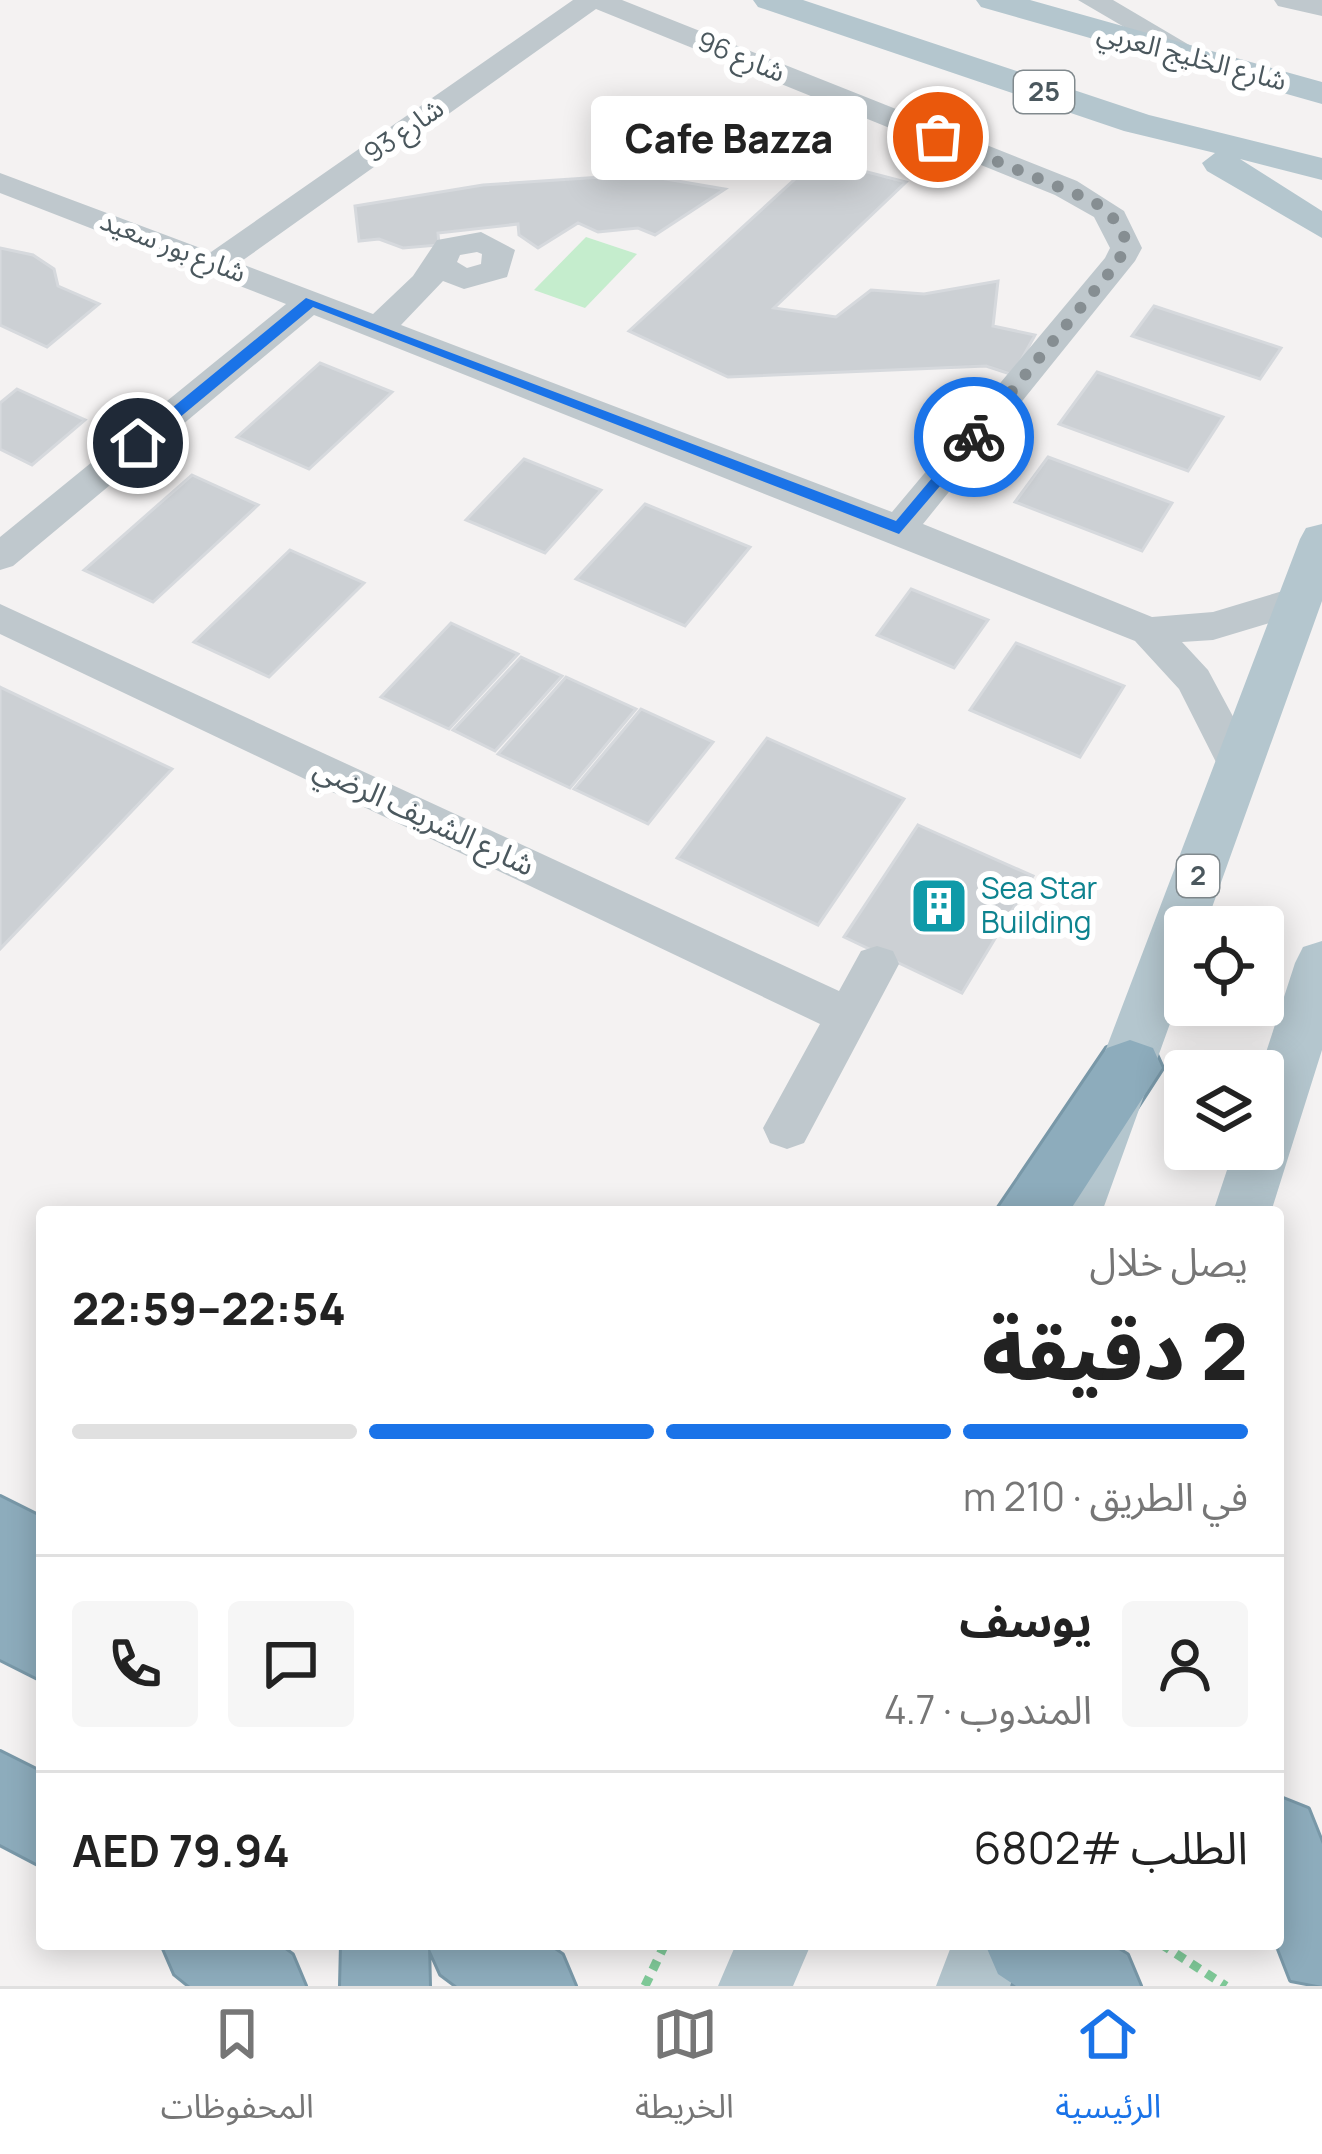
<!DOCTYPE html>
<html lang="ar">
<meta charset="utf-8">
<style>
:root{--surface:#fff;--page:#f6f6f6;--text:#222;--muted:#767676;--line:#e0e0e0;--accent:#1a73e8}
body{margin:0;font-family:Manrope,"Noto Sans Arabic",sans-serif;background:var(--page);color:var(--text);direction:rtl;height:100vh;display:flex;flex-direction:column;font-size:45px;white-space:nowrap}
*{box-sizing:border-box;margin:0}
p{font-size:39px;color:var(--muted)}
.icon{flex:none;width:66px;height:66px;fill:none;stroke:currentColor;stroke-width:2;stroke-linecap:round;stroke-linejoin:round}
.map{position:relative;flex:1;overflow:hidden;direction:ltr}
.sheet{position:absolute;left:36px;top:1206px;width:1248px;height:744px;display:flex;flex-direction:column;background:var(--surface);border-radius:12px;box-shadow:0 6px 30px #0003;direction:rtl}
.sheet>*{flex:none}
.controls{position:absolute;left:1164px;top:906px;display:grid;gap:24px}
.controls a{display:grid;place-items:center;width:120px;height:120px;border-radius:12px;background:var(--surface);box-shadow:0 6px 30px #0003;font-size:60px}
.pin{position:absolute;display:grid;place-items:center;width:102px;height:102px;color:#fff;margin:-51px;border:6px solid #fff;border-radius:50%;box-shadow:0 3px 12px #0007}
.courier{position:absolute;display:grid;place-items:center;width:120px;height:120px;margin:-60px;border:9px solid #1a73e8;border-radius:50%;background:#fff;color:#222;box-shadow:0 3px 15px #0007}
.bubble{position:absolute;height:84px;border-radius:12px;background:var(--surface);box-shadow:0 6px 30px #0003;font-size:39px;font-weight:800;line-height:84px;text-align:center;direction:rtl}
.head em{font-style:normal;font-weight:800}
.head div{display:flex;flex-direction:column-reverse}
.head{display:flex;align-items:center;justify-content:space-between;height:204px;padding:0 36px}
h1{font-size:78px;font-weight:800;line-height:90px}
.bar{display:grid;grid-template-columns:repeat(4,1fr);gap:18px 12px;align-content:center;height:144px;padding:0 36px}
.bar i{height:15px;border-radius:9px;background:var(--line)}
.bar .current{background:var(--accent)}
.bar p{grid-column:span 4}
.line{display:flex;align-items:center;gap:30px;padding:0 36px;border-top:3px solid var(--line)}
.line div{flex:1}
.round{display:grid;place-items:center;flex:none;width:126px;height:126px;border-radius:12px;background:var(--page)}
.tab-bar{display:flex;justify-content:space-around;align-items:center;height:168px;border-top:3px solid var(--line);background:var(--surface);font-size:33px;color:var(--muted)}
.tab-bar a{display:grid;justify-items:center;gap:6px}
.tab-bar .current{color:var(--accent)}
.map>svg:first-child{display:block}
.green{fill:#c5edcd}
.building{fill:#ccd0d4;stroke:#d6d9dd;stroke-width:3}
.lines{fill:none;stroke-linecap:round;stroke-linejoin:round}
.highway-casing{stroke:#7998a8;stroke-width:6}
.path{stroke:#7fc998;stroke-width:9;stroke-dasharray:10 8;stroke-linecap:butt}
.minor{fill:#bfc8cd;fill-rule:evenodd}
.major{fill:#b4c6ce;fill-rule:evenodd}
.highway{fill:#8dacbc;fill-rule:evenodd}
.route{fill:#1a73e8}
.done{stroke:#868e92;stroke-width:12;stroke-dasharray:0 21.6}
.labels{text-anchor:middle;stroke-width:12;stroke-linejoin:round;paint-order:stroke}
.far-street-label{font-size:27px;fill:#4b585e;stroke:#fff}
.shield{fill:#fff;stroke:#818a8e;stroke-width:3}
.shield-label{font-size:27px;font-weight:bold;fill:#4b585e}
.street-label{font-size:30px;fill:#4b585e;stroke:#fff}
.culture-label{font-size:30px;fill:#0d838f;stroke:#fff;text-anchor:start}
</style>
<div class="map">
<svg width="1322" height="1986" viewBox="0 0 1322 1986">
<rect width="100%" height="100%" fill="#f4f2f2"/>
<path class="green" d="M586,237L637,254L585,308L534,290Z"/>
<path class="building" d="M817,159L906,182L774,308L836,317L871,290L924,294L998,281L993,326L1035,335L1013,375L986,366L728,377L629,331Z
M602,177L660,178L725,189L655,235L638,228L598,232L578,223L538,248L519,235L518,224L438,233L439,245L403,248L379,239L359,241L355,206L483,185Z
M0,248L33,255L54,269L58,286L99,304L47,347L0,325Z
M1154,306L1281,348L1260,379L1132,336Z
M320,363L392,392L309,469L237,437Z
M1097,372L1223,417L1188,471L1059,424Z
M17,389L85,420L32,465L0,449V403Z
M1048,457L1172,503L1142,551L1015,502Z
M524,459L601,490L545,553L466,520Z
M192,475L258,505L153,602L84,570Z
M645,504L750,547L685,626L576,579Z
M290,550L364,583L269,677L194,642Z
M911,589L988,620L954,668L877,635Z
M451,623L518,654L449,729L381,697Z
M1016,643L1124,686L1080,757L970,710Z
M521,657L562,676L495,751L453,730Z
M566,677L636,709L570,788L498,754Z
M0,687L172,769L0,949Z
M641,709L713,742L648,824L574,789Z
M767,738L904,799L818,925L677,858Z
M918,825L1033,876L962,993L844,937Z"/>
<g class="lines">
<defs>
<path id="highway" d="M1130,1040L1153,1048L1162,1068L1069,1212H996L1107,1048Z
M0,1497L42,1518V1680L0,1659Z
M0,1752L42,1773V1866L0,1844Z
M1278,1797L1308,1809L1322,1844V1986L1291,1980L1277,1944Z
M162,1944H277L292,1955L305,1986H190L175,1974Z
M342,1944H546L562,1955L575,1986H457L441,1974L428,1945L429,1986H341Z
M985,1944H1109L1127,1955L1140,1986H1016L998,1974Z"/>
</defs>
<use href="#highway" class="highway-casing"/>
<path class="path" d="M1161,1944L1226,1986
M645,1986L665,1944"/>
<path class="minor" d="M573,0H622L1077,181L1124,211L1142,248L1135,261L923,524L1152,617L1213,612L1296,587L1309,591L1315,601L1309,611L1213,640L1182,642L1208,670L1259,765L1253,776L1238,781L1223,776L1179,689L1135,641L314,315L13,566L0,570V537L286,304L0,193V173L211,252ZM596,9L1055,195L1094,217L1110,248L1105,258L892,512L401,325L443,281L464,289L507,277L515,250L481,232L437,240L413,276L373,314L239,263ZM477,252L482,254L481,264L467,268L457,262L460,255Z
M1078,0H1113L1213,59L1199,68L1189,65Z
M1274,0H1322V16L1278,6Z
M0,604L839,991L861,951L877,946L893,951L899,964L804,1143L787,1149L770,1143L763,1128L820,1024L0,634Z"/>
<path class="major" d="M753,0H803L1149,115L1322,158V180L1240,159L1322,211V238L1207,171L1202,163L1215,153L1124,131L758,7Z
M976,0H1030L1322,82V104L981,7Z
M1322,524V601L1205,927H1185V982L1102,1212H1044L1300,539L1306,528Z
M1322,941V1050L1271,1212H1213L1234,1149H1263L1260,1071L1295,963L1303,947Z
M736,1944H811L793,1986H718Z
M952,1944H1026L1010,1986H936Z"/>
<use href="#highway" class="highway"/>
</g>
<path class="route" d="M306,298L896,521L969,434L982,437L899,534L313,307L144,447H133V440Z"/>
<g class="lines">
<path class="done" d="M938,137L1095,202L1115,220L1126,240L1119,261L974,437"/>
</g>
<defs>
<symbol id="building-square" viewBox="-11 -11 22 22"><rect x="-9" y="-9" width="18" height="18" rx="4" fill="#0f9aa8" stroke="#fff"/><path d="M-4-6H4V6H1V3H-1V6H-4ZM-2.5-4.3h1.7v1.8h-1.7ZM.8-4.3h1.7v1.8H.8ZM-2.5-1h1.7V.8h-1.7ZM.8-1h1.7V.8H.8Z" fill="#fff"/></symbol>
</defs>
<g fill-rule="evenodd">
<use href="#building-square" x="906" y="873" width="66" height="66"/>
</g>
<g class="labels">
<g class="far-street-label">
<text transform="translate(741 57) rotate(22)" y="9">شارع 96</text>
<text transform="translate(1192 57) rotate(15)" y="9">شارع الخليج العربي</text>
<text transform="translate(404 131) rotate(-35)" y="9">شارع 93</text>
<text transform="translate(173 247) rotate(21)" y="9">شارع بور سعيد</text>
</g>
<g class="shield">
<rect x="1014" y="71" width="60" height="42" rx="9"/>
<rect x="1177" y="855" width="42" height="42" rx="9"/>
</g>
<g class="shield-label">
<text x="1044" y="101">25</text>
<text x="1198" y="885">2</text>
</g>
<g class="street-label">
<text transform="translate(424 817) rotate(25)" y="10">شارع الشريف الرضي</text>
</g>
<g class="culture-label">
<text x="981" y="899">Sea Star<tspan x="981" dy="34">Building</tspan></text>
</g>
</g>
</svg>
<div class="controls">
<a><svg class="icon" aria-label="locate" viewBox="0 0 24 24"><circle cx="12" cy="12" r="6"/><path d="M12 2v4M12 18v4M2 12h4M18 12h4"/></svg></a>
<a><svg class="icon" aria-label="layers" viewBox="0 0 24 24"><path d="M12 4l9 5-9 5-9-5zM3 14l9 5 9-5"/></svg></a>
</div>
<div class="pin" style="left:938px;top:137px;background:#ea580c"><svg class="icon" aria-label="bag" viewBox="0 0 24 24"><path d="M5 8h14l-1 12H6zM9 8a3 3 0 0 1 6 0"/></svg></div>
<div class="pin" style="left:138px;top:443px;background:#1f2937"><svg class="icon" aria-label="home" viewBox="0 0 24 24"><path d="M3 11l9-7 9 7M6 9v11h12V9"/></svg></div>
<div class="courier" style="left:974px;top:437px"><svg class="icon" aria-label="bike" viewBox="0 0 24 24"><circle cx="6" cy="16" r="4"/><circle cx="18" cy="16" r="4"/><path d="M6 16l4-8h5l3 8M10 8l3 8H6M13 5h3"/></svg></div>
<div class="bubble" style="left:591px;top:96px;width:276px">Cafe Bazza</div>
<section class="sheet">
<div class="head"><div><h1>2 دقيقة</h1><p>يصل خلال</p></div><em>22:54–22:59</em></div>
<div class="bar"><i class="current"></i><i class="current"></i><i class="current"></i><i></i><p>في الطريق · 210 m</p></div>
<div class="line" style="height:216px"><a class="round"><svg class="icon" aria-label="person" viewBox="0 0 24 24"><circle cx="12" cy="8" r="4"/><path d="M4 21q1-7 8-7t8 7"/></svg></a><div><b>يوسف</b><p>المندوب · 4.7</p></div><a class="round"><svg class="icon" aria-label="chat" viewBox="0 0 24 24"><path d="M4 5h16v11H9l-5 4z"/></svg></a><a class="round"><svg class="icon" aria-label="phone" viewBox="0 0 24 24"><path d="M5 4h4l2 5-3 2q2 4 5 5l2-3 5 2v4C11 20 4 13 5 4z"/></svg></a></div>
<div class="line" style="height:156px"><div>الطلب #6802</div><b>AED 79.94</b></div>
</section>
</div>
<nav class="tab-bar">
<a class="current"><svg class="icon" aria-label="home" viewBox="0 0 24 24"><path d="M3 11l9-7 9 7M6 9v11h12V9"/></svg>الرئيسية</a>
<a><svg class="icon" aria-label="map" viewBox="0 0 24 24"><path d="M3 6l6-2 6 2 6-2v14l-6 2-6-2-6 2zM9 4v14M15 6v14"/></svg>الخريطة</a>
<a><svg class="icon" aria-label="saved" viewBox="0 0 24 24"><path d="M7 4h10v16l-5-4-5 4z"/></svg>المحفوظات</a>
</nav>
